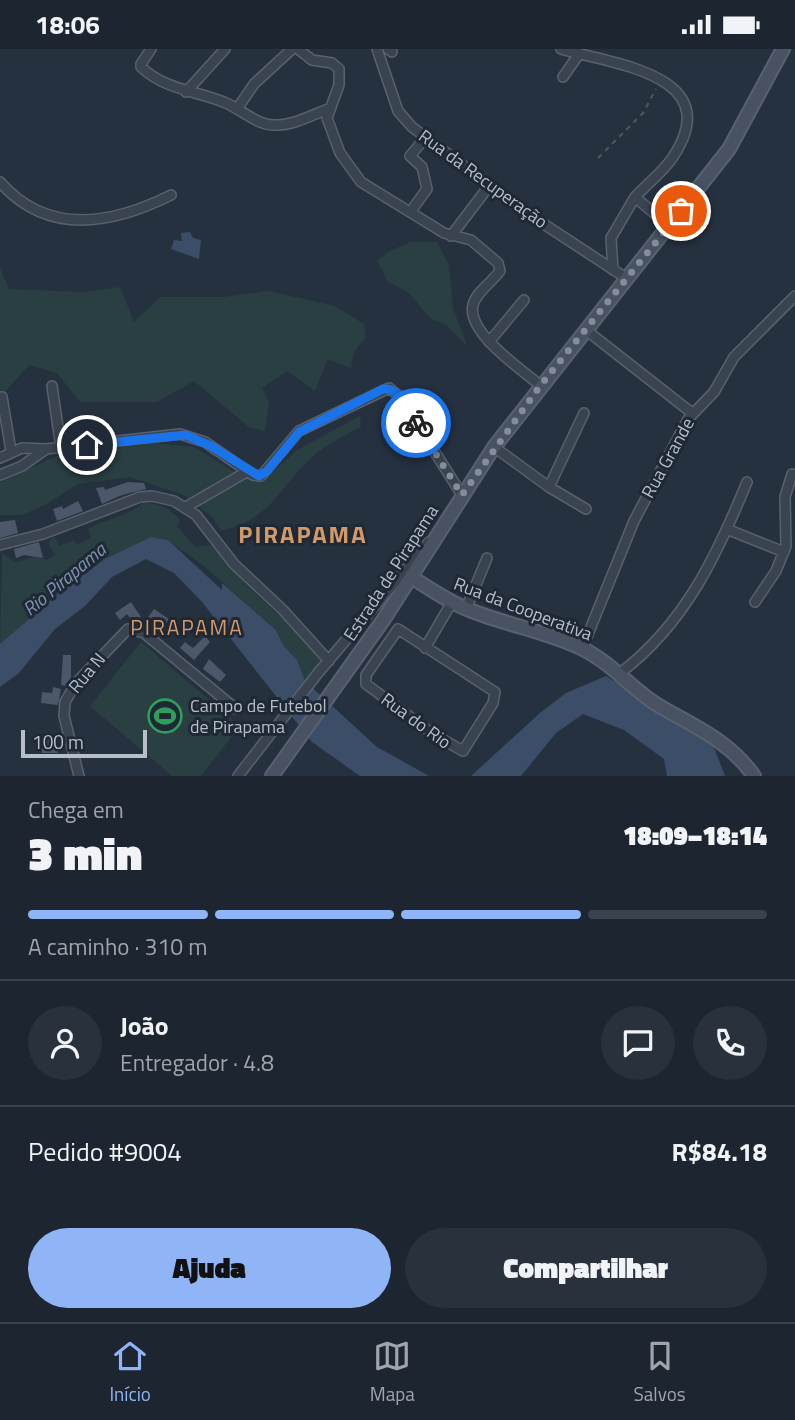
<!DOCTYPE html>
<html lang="pt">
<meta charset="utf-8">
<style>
:root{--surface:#1c2530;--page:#29313c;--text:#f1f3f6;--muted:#a0a5ab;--line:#3a424c;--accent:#90b5f6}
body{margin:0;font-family:"Titillium Web",sans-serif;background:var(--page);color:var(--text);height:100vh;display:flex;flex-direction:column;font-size:26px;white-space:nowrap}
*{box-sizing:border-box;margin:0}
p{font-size:23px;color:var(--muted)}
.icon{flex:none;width:38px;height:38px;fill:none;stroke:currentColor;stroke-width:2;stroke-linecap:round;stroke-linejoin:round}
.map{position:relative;height:727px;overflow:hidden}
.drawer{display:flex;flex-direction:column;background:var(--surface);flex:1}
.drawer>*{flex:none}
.scale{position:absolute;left:21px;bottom:18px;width:126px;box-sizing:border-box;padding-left:7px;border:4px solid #b7beca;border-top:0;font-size:19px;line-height:24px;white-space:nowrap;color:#b7beca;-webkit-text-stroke:5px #1f2835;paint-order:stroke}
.pin{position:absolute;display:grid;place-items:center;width:60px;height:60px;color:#fff;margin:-30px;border:4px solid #fff;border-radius:50%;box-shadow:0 2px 7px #0007}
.courier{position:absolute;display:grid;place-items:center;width:70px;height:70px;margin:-35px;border:5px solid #1a73e8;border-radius:50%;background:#fff;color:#222;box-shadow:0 2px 9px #0007}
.head em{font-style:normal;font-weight:800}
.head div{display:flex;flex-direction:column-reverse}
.head{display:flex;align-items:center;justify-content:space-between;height:119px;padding:0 28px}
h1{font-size:46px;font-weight:800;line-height:52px}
.bar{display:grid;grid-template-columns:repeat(4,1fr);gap:10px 7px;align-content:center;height:84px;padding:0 28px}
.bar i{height:9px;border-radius:5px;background:var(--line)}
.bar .on{background:var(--accent)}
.bar p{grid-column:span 4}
.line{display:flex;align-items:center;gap:18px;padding:0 28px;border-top:2px solid var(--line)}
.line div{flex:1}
.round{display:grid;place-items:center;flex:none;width:74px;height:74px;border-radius:37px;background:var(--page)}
.button{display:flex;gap:14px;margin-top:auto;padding:14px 28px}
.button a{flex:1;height:80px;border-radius:42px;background:var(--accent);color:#111;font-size:28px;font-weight:800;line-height:80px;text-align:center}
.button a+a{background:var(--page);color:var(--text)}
.status{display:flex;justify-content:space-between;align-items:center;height:49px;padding:0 35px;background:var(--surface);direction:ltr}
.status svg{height:19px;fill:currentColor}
.tabs{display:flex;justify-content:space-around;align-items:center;height:98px;border-top:2px solid var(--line);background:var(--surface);font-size:19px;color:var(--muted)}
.tabs a{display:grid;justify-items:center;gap:4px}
.tabs .on{color:var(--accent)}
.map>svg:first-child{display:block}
.green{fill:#293f42}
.water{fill:#3c4d68}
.building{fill:#4c5769}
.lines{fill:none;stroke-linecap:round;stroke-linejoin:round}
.street-casing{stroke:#58616d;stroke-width:12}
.secondary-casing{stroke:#58616d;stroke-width:16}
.path{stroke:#485c60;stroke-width:2;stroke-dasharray:5 5;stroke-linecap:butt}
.street{stroke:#3a4350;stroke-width:9}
.secondary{stroke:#485263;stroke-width:12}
.done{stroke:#848d9a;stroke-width:7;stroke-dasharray:0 12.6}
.route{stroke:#1a73e8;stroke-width:9}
.labels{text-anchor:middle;stroke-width:6;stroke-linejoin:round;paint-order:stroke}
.street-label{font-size:18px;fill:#b7beca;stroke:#1f2835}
.poi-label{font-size:18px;fill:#b7beca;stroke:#1f2835;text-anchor:start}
.water-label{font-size:19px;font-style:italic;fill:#7f93b1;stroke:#1f2835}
.quarter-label{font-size:21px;letter-spacing:2px;fill:#d39969;stroke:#1f2835}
.district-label{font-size:24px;font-weight:bold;letter-spacing:2px;fill:#d39969;stroke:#1f2835}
</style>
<div class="status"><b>18:06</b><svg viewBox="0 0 49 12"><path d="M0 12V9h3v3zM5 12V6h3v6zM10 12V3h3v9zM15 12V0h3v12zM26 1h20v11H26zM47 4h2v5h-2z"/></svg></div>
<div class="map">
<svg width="795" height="727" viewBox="0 0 795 727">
<rect width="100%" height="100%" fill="#263140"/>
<path class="green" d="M410,193H437L449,216L453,260L468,298L446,276L430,269L408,243L388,233L377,212L388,203Z
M0,219L9,240L83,243L120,238L134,273L160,248H224L269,242L335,257L364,275L366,288L354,303L351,319L328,310L315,342L287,322L262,339L269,354L265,382L249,378L194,332L157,353H80L57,324L29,316L3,345L0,344Z
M360,367L361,377C345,387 325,396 311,409C275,444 273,468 221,482L213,469L186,447L130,428L78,435L45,456L22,466H0V433L59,406L154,394L194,398L246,430H265L297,401Z
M143,454C160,454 169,459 180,471L177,477L195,498L211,496L250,540L300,585L322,613L305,632L297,611L283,596L276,581L204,517L168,491L151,488L62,542L0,595L2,504L16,514L34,507L47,511L55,506L48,493L54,487L59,497L74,491L77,496L91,489L88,480C106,470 128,467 143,454Z
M141,593L240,677L201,727H172L90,657Z"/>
<path class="water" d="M190,183L193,189L201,191L199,210L171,200L174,191L182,192L181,184Z
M151,488L168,491L222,541V534L276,581L283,596L297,611L305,632L377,698L429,727H360L312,693L202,553L174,524L146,510L112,528L85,557L55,580L19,624L0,638V595L59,544L105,510Z
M606,627L712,693L725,727H667L664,710L624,681L583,665L556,684L521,727H471L541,663L566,644Z"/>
<path class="building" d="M128,433L144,434L146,440L122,446L102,455L96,439L104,438L105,441Z
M78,452L83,462L57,472L53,460L62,457L63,460Z
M15,471L18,484L0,489V473Z
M39,493L43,509L24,506L16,509L14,500Z
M131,553L141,568L133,573L127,565L120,571L115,564Z
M154,560L169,570L161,581L146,571Z
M205,587L210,593L194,611L180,599L185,593L193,599Z
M63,606H71V629L66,637L61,636Z
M209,610L226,626L220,633L203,620Z
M53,638L61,640L58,656L41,654L42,643L52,644Z
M57,690L58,704H42L41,691Z"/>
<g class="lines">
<defs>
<path id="street" d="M151,0L141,15V18C165,41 198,42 226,54C242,61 258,77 276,76C294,76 312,66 328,60
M298,0L312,11L332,14L339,20V36L327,69L340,104L361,133L444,184L471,191L498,214L500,222C492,233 476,243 473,256C466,283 522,321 540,336
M377,0L398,62L412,78L524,162L626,229
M388,0L392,3
M561,0C614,15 727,26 673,108C663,123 647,135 635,148L669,177
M563,28L579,5
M186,43L225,0
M237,60L254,35L292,0
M0,133C48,188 113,175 171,146
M411,162L427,140L422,118L410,107L425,89
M451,187L489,137
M613,221L611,189L635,148
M586,281L692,364
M489,293L524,251
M52,337L61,399
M2,348L11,402
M494,398L549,438L586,460
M0,409L22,399L46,400L180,385L205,393L253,426L261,427L299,382L389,339L400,348L462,446
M0,426L22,417L46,400
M549,438L584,364
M186,458L248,422
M729,481L784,503
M0,496L43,485L140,448L152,447L174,452L196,466L234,515L283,561L329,612
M755,553L776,522L786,497L785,448L792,425
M466,560L487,509
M398,580L495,643L493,654L463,702L433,685L366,635V626Z
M425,599L452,553
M582,600L634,472L688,370L714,343L734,308L795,247
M620,624C685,575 717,506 747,433
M79,727L64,667L65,653L76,634L128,580L144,584L236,660
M238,727L318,624L429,493"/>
<path id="secondary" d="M411,528C429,539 447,552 467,560C505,576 546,582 583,600C611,614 630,638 656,655C692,677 728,690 754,727
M272,727L384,570L494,398L729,100L783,0"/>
</defs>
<use href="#street" class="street-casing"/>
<use href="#secondary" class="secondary-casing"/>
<path class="path" d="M598,109L643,64L656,40"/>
<use href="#street" class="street"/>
<use href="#secondary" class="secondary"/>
</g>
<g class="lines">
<path class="done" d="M416,374L462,446L540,337L681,162"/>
<path class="route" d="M87,396L186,386L211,397L259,427L267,422L299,383L383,340C399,338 409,361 416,374"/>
</g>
<defs>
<symbol id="stadium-ring" viewBox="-11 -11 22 22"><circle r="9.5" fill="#1f2835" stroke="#2e9e5b" stroke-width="1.5"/><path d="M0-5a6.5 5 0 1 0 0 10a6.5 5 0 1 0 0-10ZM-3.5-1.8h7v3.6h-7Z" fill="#2e9e5b"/></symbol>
</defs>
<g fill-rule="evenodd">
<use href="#stadium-ring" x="146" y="648" width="38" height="38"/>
</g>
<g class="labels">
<g class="street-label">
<text transform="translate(483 130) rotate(36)" y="6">Rua da Recuperação</text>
<text transform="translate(668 409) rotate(-61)" y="6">Rua Grande</text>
<text transform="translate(391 524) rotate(-57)" y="6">Estrada de Pirapama</text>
<text transform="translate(523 560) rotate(21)" y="6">Rua da Cooperativa</text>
<text transform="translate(87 624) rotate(-50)" y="6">Rua N</text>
<text transform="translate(416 672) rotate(36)" y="6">Rua do Rio</text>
</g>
<g class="poi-label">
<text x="190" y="663">Campo de Futebol<tspan x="190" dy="21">de Pirapama</tspan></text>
</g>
<g class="water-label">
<text transform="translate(64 530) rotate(-40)" y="7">Rio Pirapama</text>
</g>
<g class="quarter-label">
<text x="187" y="586">PIRAPAMA</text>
</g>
<g class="district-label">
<text x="303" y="494">PIRAPAMA</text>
</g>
</g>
</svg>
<div class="scale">100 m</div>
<div class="pin" style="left:681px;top:162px;background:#ea580c"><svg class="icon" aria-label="bag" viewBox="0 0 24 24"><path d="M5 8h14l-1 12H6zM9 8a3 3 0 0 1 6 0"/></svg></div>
<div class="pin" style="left:87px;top:396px;background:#1f2937"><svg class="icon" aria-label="home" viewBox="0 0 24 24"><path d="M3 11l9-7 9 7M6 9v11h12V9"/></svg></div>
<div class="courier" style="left:416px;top:374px"><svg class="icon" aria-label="bike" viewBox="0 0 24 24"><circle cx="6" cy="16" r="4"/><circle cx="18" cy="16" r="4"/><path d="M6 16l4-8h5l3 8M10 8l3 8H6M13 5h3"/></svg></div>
</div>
<section class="drawer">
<div class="head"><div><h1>3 min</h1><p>Chega em</p></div><em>18:09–18:14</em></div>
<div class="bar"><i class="on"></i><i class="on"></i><i class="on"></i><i></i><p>A caminho · 310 m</p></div>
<div class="line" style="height:126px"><a class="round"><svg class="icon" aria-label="person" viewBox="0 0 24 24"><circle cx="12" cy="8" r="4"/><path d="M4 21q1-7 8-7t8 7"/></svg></a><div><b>João</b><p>Entregador · 4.8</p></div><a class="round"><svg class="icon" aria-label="chat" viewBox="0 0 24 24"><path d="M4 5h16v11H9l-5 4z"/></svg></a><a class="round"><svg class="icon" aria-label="phone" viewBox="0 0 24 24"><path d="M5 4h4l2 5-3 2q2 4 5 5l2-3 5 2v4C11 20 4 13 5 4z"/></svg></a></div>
<div class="line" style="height:91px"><div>Pedido #9004</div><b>R$84.18</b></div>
<div class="button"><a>Ajuda</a><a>Compartilhar</a></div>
</section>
<nav class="tabs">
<a class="on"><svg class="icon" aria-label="home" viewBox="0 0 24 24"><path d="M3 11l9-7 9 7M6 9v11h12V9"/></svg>Início</a>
<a><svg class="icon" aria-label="map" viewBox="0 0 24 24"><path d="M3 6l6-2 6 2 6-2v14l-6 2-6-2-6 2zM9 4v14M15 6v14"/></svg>Mapa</a>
<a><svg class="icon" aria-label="saved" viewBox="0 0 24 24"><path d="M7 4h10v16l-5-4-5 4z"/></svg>Salvos</a>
</nav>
